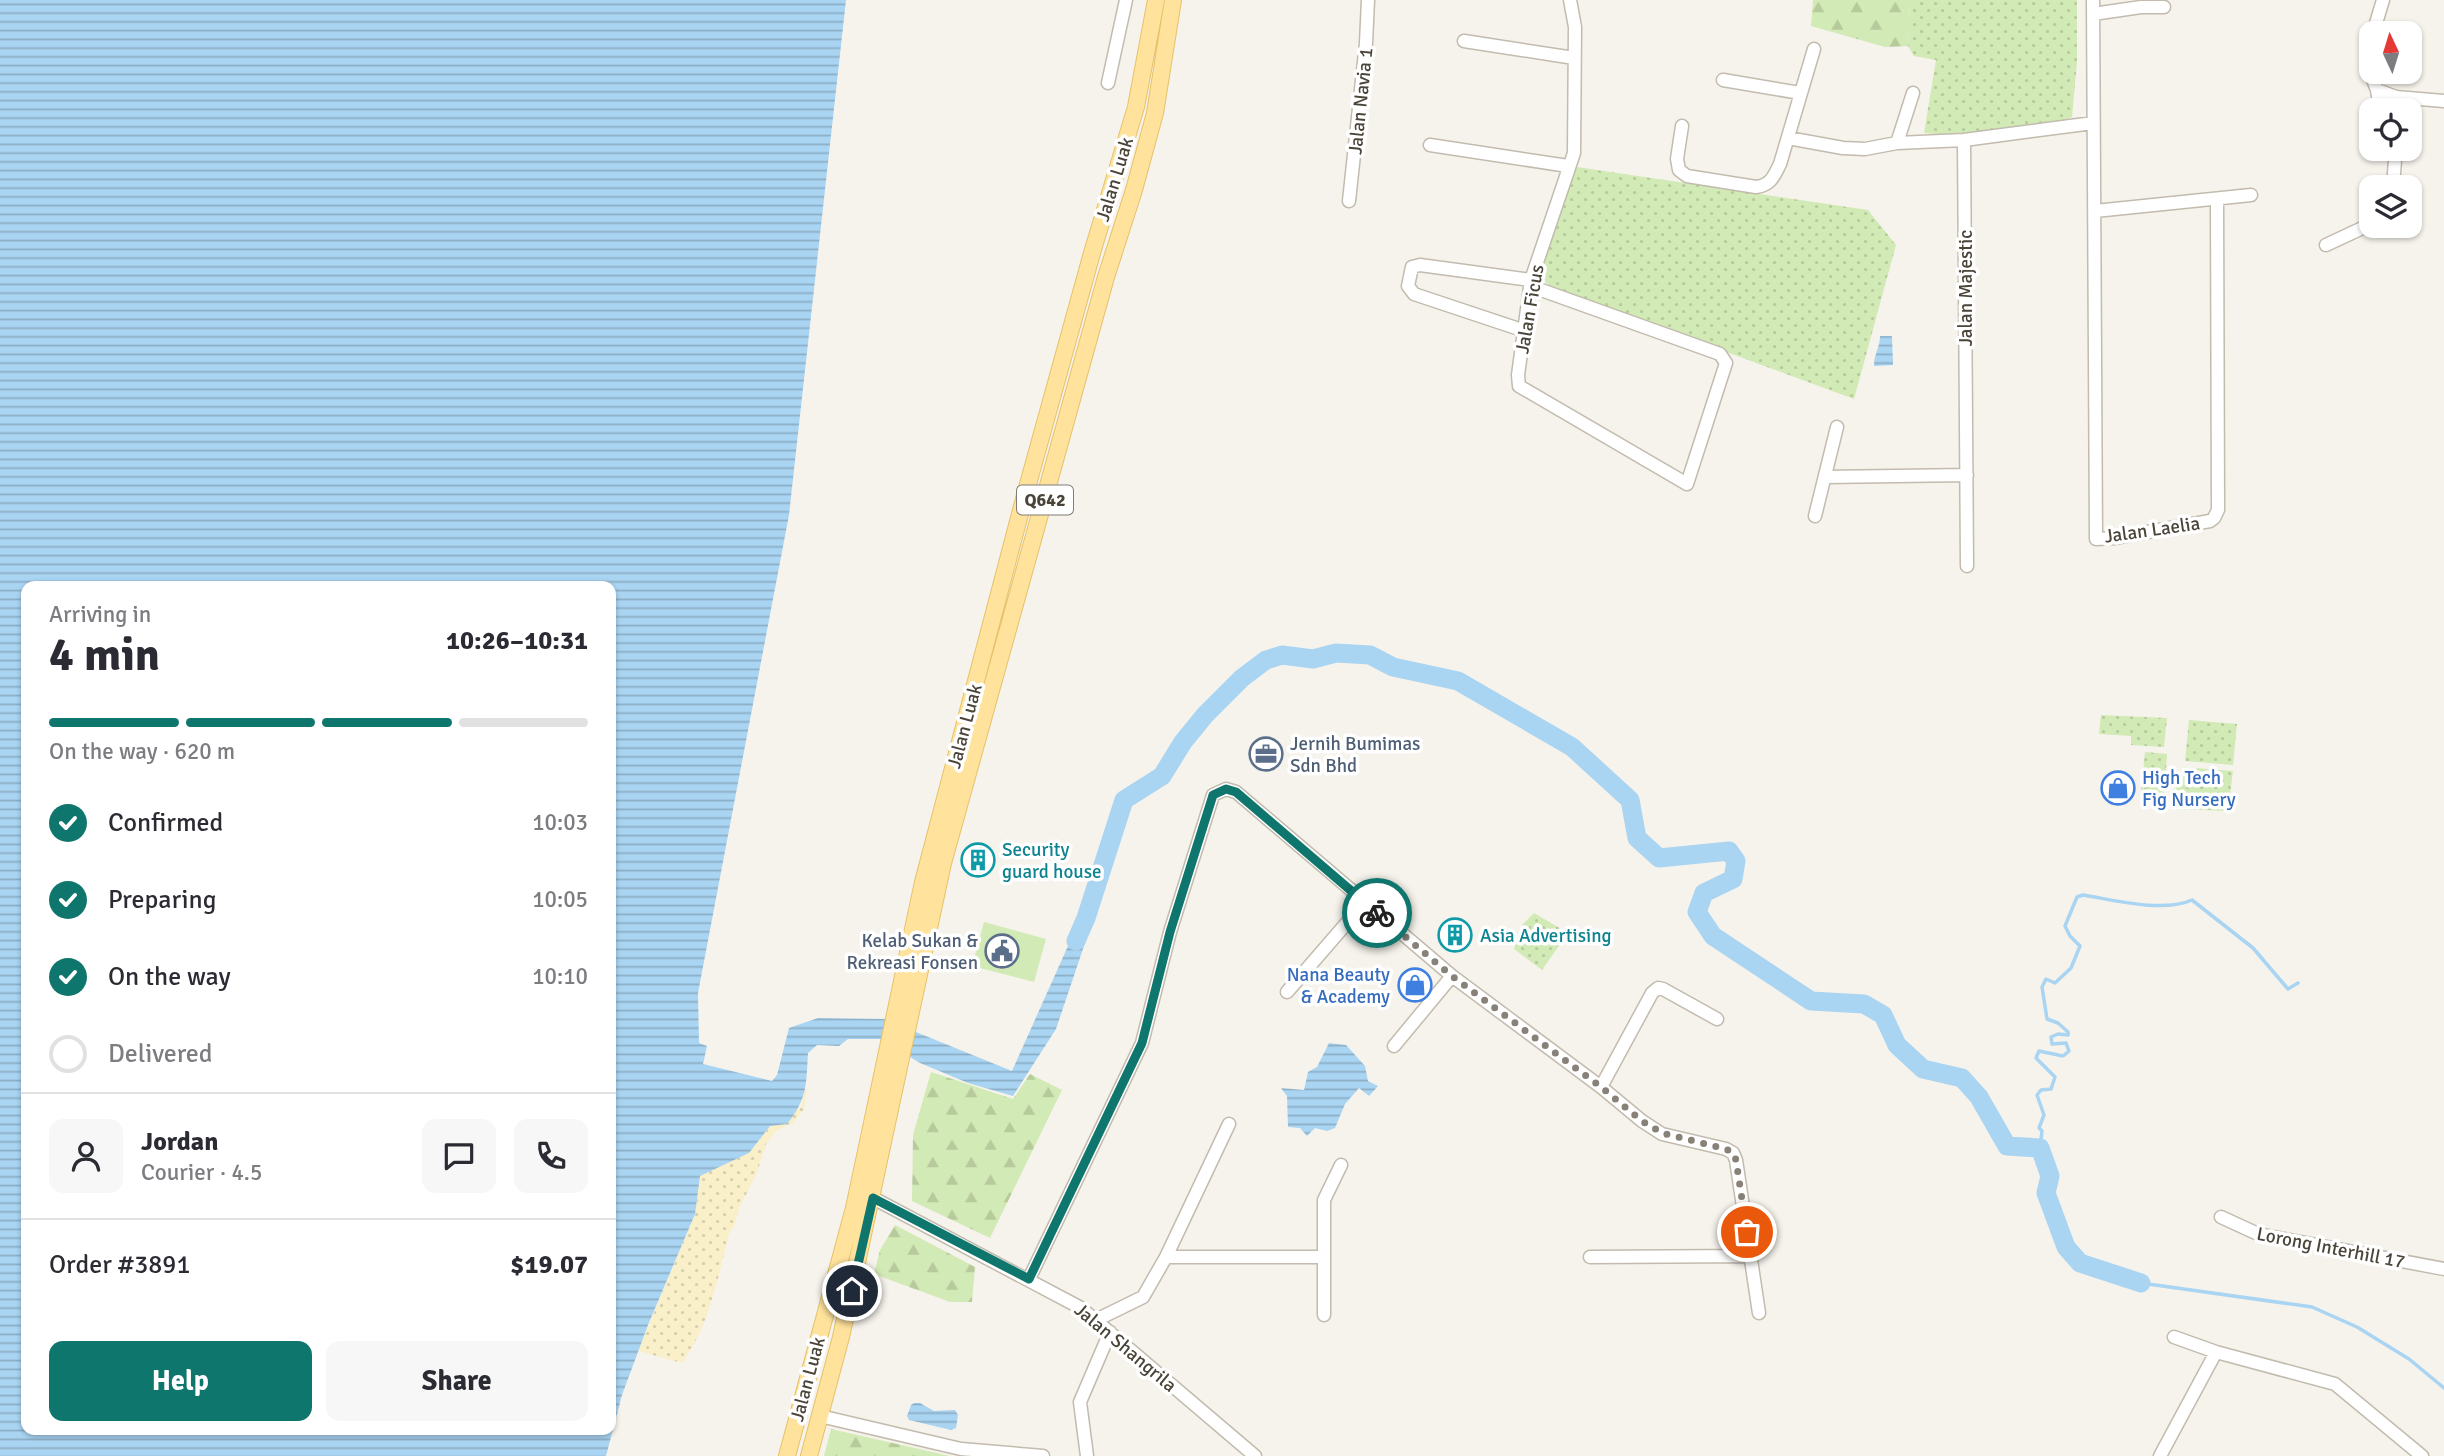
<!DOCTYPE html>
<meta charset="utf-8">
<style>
:root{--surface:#fff;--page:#f7f7f7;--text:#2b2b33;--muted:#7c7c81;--line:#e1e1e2;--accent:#0f766e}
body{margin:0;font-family:Signika,sans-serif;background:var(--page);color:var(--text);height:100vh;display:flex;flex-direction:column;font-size:26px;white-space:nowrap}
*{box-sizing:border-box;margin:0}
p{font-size:23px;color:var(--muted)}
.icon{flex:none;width:38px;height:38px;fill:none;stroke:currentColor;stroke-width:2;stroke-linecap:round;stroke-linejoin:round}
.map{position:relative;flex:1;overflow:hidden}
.panel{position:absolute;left:21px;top:581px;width:595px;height:854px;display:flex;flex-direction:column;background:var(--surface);border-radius:14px;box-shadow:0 2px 5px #0004}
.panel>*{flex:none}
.needle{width:46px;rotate:356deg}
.fabs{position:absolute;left:2359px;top:21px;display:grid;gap:14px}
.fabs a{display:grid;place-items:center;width:63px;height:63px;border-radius:14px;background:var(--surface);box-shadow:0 2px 5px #0004;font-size:35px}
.pin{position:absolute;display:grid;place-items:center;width:60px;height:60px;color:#fff;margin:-30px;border:4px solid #fff;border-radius:50%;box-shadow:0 2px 7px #0007}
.courier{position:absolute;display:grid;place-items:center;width:70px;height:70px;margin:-35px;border:5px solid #0f766e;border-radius:50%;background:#fff;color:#222;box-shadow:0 2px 9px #0007}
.headline em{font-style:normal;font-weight:700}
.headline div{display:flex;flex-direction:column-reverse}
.headline{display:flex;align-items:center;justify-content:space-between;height:119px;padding:0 28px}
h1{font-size:46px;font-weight:700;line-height:52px}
.bar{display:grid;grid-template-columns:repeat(4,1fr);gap:10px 7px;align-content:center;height:84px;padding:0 28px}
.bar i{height:9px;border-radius:5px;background:var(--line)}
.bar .selected{background:var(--accent)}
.bar p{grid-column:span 4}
.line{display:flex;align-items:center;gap:18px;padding:0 28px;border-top:2px solid var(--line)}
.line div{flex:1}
.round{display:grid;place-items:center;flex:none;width:74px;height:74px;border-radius:14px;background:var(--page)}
ol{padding:0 28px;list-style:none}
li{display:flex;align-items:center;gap:21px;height:77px}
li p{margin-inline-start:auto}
li .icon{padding:7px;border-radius:50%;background:var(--accent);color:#fff;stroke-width:4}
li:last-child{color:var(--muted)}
li i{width:38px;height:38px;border:4px solid var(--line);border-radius:50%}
.cta{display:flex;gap:14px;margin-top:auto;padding:14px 28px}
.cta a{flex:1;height:80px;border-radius:14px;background:var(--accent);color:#fff;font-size:28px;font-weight:700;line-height:80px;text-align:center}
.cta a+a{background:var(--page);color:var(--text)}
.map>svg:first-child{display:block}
.green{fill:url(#green-dots)}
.forest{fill:url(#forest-firs)}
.sand{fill:url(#sand-dots)}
.pitch{fill:#d2eab5}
.water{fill:url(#water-rules);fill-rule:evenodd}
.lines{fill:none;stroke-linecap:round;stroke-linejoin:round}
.stream{stroke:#a9d4f2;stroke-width:3.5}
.river{stroke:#a9d4f2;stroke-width:19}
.minor-casing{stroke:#c2bbae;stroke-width:15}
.major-casing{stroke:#e6c16a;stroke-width:18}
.minor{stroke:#fff;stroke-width:12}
.major{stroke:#ffe39c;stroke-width:16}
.done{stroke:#878178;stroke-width:7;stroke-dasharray:0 12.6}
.route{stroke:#0f766e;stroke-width:9}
.labels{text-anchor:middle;stroke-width:7;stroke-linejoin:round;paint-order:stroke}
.shield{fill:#fff;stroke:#817c74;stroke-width:2}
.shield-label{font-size:18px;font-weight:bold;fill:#4b4439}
.street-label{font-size:19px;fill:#4b4439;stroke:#fff}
.service-label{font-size:19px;fill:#4e5e75;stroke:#fff;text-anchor:start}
.shop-label{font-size:19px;fill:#366cbe;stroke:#fff;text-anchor:start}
.culture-label{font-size:19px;fill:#0d838f;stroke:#fff;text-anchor:start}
</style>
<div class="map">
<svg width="2444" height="1456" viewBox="0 0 2444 1456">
<defs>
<pattern id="green-dots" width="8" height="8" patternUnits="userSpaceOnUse" patternTransform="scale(1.75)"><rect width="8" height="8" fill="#d2eab5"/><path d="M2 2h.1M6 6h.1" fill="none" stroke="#b6ca9c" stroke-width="1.8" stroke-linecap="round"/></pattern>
<pattern id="forest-firs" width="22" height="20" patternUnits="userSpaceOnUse" patternTransform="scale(1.75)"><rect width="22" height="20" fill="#d2eab5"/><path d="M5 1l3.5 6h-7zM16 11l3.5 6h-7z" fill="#b6ca9c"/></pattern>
<pattern id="sand-dots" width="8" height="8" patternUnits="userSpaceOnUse" patternTransform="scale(1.75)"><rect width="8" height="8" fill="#f9efc9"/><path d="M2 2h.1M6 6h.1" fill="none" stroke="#d7cead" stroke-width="1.8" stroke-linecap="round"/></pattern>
<pattern id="water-rules" width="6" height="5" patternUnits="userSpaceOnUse" patternTransform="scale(1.75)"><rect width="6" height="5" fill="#a9d4f2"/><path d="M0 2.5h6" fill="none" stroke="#8caec5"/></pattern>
</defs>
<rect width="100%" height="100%" fill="#f6f3ec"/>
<path class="green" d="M1910,0H2077V62L2072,117L2056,123L1948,135L1924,133L1936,60L1914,56L1908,46Z
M1577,167L1868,210L1896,245L1854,399L1553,288L1539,277L1571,175Z
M2101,715L2167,718L2164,747L2131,745V736L2099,734Z
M2189,720L2237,724L2233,765L2185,761Z
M2145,752L2167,754L2164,799H2140Z
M2184,767L2233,771L2228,811L2175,809L2176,787L2183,785Z
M1534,913L1568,933L1542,970L1514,949L1523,924Z"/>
<path class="forest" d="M1813,0H1910L1908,46L1885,47L1811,26Z
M931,1072L1013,1099L1030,1074L1062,1090L990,1238L912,1201L913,1135Z
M895,1225L975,1267L972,1302H950L874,1274L880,1250Z
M831,1429L950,1456H824Z"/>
<path class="sand" d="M805,1089H807L804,1109L793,1123L777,1130L766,1144L757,1173L739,1208L734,1227L730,1231C718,1276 710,1325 682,1363L638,1351L695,1214L700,1175L749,1153L770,1126L801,1107Z"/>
<path class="pitch" d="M984,922L1046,939L1034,982L972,966Z"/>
<path class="water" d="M0,0H846L789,515L698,993L699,1043L707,1046L703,1064L772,1081L777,1075L789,1028L818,1018L884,1019L1012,1071L1068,946L1086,918L1087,937L1056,1029L1013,1096L968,1083L920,1063L880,1039H848L839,1046L817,1045L808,1053C806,1084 808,1098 787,1124L770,1126L749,1153L700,1176L695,1214L648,1325L622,1395L606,1456H0ZM26,586H611V1430H26Z
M1880,336H1892L1893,365L1874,366C1874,354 1880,347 1880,336Z
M1329,1043L1346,1045L1365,1066L1368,1081L1378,1086L1369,1096L1359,1088L1345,1104L1335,1128L1327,1131L1315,1128L1307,1136L1300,1128L1288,1127L1287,1096L1281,1088L1304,1090L1308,1072L1317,1067Z
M914,1403H920L934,1411L955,1410L958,1415L956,1428L951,1430L909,1420L907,1416L911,1405Z"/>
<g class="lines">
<path class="stream" d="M2040,1148L2042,1131L2039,1128L2044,1115L2037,1095L2041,1090L2051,1089L2055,1077L2036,1058L2039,1051L2063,1056L2069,1051L2066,1043L2052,1044L2051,1037L2058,1034L2068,1035V1032L2058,1023L2047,1019L2042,987L2046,979L2055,983L2071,968L2080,946L2070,936L2065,926L2077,897L2083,895C2114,900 2163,913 2192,900L2253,948L2288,989L2298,983
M2141,1283L2312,1307L2357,1327L2409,1359L2444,1388"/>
<path class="river" d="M1076,941L1086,918L1124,800L1162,776L1183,742L1205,715L1242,678L1266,660L1282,655L1313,659L1336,653L1370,655L1393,667L1458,681L1572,747L1630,800L1637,838L1659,858L1729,851L1736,861L1733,879L1704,893L1697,912L1713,936L1811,1001L1864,1004L1883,1015L1897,1045L1923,1069L1962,1078L1979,1097L2007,1146L2040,1148L2050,1176L2046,1193L2066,1247L2080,1263L2141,1283"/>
<defs>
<path id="minor" d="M2093,0L2096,539L2114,538L2210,521L2214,518L2218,510L2217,200
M2093,14L2141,7H2164
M2373,33L2383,0
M2371,40C2366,59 2370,73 2377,90L2396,97L2444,101
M1464,41L1574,58
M1723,80L1800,93
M1108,83L1126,0
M2377,90L2380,110
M1682,126L1677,159L1679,170L1687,176L1756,187C1771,185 1774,176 1780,164L1814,49
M1788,138L1843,148L1865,149L1897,143L1964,140
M1897,143L1913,93
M1430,145L1568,166
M2391,149L2395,160L2393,187
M1349,201L1366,43L1368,0
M2095,211L2251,195
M2326,245L2371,224
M1530,286L1720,354L1726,363L1687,484L1519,386L1518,375L1531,280L1574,153L1575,27L1570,0
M1525,331L1414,294L1408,286L1412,267L1420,265L1531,280
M1825,477L1967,475
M1815,516L1837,427
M1967,566L1964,140L2093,123
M1287,992L1364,903
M1394,1046L1452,976
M1601,1087L1652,993L1658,988L1663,989L1717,1019
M873,1198L1081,1308L1255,1456
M2221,1217L2258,1234L2444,1269
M1166,1257L1229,1124
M1590,1257L1750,1256
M1029,1279L1142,1043L1170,932L1213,795L1226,789L1236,792L1452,976L1601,1087L1642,1121L1662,1134L1726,1149L1733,1153L1736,1160L1759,1313
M1324,1315V1200L1341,1165
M1096,1320L1143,1297L1166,1257H1323
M2174,1337L2216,1352L2335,1384L2422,1456
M820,1416L961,1449L1043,1456
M1087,1456L1080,1402L1110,1332
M2160,1456L2216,1352"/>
<path id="major" d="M787,1456L854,1208L923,882L1025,495L1092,253L1136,107L1156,0
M809,1456L841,1337L943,863L1106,277L1134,190L1155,113L1173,0"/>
</defs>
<use href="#minor" class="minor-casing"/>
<use href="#major" class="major-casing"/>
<use href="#minor" class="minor"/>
<use href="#major" class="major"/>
</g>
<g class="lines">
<path class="done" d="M1377,913L1452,976L1601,1087L1642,1121L1662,1133L1726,1149L1733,1153L1736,1160L1747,1232"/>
<path class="route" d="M852,1291L873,1198L1029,1279L1142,1043L1170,932L1213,795L1226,789L1236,792L1377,913"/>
</g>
<defs>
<symbol id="office-ring" viewBox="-11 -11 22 22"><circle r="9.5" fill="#fff" stroke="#5c6f8a" stroke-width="1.5"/><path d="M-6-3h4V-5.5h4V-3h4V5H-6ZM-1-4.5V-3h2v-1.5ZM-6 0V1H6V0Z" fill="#5c6f8a"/></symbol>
<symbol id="shop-ring" viewBox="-11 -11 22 22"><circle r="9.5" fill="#fff" stroke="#3f7fe0" stroke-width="1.5"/><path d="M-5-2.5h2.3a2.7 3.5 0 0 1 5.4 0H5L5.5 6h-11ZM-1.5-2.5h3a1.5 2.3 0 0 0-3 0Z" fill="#3f7fe0"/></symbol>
<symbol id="building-ring" viewBox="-11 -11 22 22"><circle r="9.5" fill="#fff" stroke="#0f9aa8" stroke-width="1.5"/><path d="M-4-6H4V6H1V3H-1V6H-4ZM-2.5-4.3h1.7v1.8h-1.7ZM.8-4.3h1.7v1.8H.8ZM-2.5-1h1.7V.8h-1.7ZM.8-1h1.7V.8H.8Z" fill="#0f9aa8"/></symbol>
<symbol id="civic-ring" viewBox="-11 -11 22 22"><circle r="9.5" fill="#fff" stroke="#5c6f8a" stroke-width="1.5"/><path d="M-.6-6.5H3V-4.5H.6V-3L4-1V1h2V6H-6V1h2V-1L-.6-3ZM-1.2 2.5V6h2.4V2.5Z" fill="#5c6f8a"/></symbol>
</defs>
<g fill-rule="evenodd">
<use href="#office-ring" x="1247" y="735" width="38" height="38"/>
<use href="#shop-ring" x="2099" y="769" width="38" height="38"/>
<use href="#building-ring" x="959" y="841" width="38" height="38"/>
<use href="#building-ring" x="1436" y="916" width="38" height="38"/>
<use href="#civic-ring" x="983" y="932" width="38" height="38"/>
<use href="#shop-ring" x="1396" y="966" width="38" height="38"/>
</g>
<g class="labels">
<rect class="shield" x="1017" y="485.5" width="56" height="29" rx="5"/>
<g class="shield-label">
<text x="1045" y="506">Q642</text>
</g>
<g class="street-label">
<text transform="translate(1360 101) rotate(-84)" y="7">Jalan Navia 1</text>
<text transform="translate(1114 179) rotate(-73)" y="7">Jalan Luak</text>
<text transform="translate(1965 288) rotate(-90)" y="7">Jalan Majestic</text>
<text transform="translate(1529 309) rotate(-80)" y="7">Jalan Ficus</text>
<text transform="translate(2152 529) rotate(-8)" y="7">Jalan Laelia</text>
<text transform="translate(964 726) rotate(-75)" y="7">Jalan Luak</text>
<text transform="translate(2331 1247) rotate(11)" y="7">Lorong Interhill 17</text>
<text transform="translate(1126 1347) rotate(40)" y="7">Jalan Shangrila</text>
<text transform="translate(807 1379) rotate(-75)" y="7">Jalan Luak</text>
</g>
<g class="service-label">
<text x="1290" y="750">Jernih Bumimas<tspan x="1290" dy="22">Sdn Bhd</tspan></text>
<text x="978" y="947" text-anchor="end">Kelab Sukan &amp;<tspan x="978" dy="22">Rekreasi Fonsen</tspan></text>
</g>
<g class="shop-label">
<text x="2142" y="784">High Tech<tspan x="2142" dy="22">Fig Nursery</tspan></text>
<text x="1390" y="981" text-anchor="end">Nana Beauty<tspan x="1390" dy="22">&amp; Academy</tspan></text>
</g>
<g class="culture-label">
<text x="1002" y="856">Security<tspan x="1002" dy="22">guard house</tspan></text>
<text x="1480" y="942">Asia Advertising</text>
</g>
</g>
</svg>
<div class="fabs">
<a><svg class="needle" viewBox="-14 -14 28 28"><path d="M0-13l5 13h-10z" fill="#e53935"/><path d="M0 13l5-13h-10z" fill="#7c7c81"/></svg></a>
<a><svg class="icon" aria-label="locate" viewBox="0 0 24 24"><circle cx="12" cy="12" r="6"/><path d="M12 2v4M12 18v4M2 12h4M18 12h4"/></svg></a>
<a><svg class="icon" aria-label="layers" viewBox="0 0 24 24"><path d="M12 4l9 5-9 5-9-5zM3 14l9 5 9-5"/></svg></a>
</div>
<div class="pin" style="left:1747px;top:1232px;background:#ea580c"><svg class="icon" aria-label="bag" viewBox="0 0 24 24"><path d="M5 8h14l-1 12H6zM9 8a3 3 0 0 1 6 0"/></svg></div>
<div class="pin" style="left:852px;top:1291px;background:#1f2937"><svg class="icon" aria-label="home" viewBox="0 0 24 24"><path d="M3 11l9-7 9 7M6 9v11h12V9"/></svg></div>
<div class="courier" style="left:1377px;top:913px"><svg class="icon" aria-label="bike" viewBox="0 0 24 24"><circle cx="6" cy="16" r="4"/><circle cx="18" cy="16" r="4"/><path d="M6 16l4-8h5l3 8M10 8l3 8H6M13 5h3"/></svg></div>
<section class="panel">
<div class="headline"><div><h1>4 min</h1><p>Arriving in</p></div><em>10:26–10:31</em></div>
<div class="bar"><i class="selected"></i><i class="selected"></i><i class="selected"></i><i></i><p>On the way · 620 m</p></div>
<ol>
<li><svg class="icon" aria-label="check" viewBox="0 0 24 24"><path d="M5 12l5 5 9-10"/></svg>Confirmed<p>10:03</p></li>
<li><svg class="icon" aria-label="check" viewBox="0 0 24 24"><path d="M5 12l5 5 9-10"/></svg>Preparing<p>10:05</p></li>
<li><svg class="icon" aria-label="check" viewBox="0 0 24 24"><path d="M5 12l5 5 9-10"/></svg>On the way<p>10:10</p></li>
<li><i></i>Delivered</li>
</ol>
<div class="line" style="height:126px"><a class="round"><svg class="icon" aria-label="person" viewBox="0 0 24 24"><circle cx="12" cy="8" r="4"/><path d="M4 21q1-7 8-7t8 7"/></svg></a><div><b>Jordan</b><p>Courier · 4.5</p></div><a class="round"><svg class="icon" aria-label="chat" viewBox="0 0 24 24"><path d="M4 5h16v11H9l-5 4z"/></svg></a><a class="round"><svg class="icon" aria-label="phone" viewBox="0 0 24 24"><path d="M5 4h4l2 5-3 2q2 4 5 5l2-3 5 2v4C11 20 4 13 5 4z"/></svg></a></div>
<div class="line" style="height:91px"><div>Order #3891</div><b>$19.07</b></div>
<div class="cta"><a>Help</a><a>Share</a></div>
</section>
</div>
